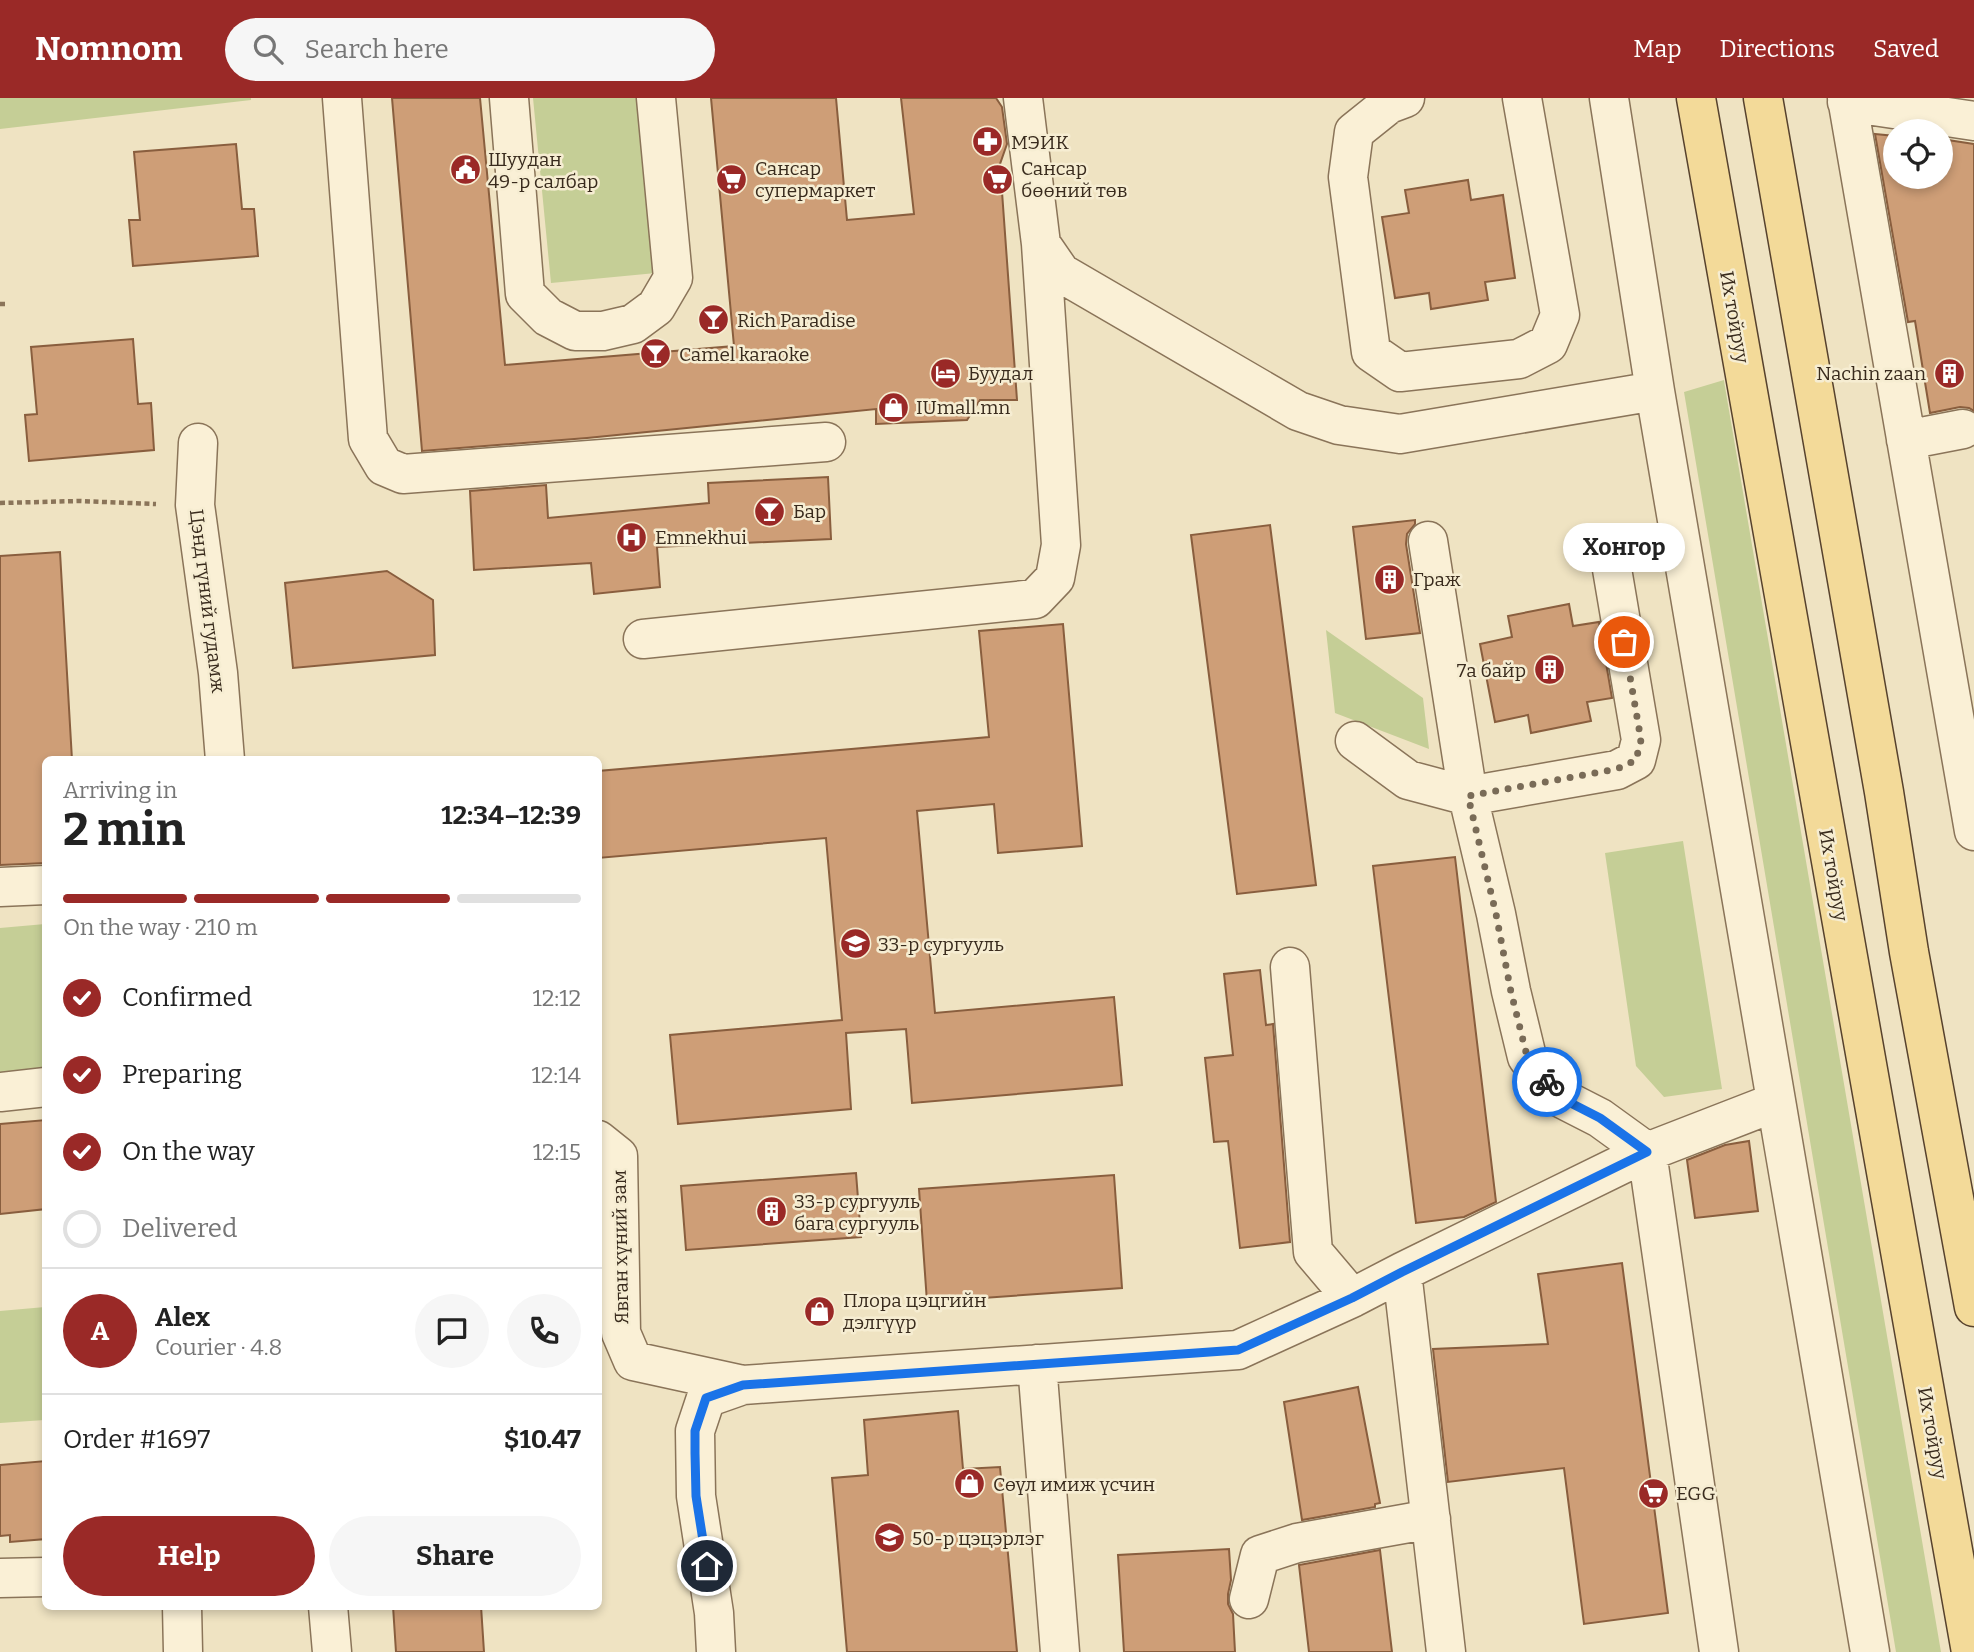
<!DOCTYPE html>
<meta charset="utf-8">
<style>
:root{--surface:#fff;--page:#f6f6f6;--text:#222;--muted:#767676;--line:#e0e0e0;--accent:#9a2927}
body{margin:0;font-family:Bitter,serif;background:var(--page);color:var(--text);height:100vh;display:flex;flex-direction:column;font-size:26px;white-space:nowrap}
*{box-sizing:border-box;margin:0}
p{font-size:23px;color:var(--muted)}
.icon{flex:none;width:38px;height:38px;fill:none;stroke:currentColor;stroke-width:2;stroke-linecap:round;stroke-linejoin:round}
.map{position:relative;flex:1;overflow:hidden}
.drawer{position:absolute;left:42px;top:658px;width:560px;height:854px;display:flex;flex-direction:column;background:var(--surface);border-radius:10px;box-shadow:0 4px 10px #0003}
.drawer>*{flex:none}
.fabs{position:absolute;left:1883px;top:21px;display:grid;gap:14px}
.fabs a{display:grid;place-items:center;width:70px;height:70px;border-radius:50%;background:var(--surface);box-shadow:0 4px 10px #0003;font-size:35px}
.pin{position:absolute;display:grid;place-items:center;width:60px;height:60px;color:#fff;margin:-30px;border:4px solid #fff;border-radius:50%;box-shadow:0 2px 7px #0007}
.courier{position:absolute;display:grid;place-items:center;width:70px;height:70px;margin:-35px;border:5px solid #1a73e8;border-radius:50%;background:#fff;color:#222;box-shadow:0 2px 9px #0007}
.bubble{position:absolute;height:49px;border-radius:24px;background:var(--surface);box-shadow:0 4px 10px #0003;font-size:23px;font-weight:700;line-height:49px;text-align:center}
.head em{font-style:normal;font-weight:700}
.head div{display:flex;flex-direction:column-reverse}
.head{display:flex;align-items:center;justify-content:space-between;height:119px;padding:0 21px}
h1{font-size:46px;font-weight:700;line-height:52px}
.bar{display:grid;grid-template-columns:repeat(4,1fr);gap:10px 7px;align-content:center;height:84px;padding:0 21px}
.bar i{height:9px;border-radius:5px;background:var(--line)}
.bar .active{background:var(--accent)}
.bar p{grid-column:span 4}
.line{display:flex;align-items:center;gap:18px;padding:0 21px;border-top:2px solid var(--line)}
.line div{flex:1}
.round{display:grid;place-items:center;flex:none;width:74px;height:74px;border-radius:37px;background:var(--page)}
ol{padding:0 21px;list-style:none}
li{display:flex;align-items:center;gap:21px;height:77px}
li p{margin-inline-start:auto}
li .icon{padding:7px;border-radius:50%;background:var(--accent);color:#fff;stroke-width:4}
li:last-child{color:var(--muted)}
li i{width:38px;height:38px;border:4px solid var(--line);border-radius:50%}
.button{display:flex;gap:14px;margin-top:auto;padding:14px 21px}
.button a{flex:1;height:80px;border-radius:42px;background:var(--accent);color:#fff;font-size:28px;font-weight:700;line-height:80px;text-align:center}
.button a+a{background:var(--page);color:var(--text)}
header{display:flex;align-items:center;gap:42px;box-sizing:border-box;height:98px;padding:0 35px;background:var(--accent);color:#fff}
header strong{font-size:33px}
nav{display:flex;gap:38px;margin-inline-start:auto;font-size:24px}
.search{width:490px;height:63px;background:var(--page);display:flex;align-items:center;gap:18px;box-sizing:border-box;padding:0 24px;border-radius:38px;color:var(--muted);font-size:26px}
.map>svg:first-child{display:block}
.green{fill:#c5ce96}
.building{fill:#ce9e77;stroke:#895e3e;stroke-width:2}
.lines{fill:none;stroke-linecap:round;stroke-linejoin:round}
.minor-casing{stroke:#8a7459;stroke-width:41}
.major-casing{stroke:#57422d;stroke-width:41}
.path{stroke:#8a7459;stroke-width:4.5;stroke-dasharray:5 3.5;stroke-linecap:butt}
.minor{stroke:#faf0d6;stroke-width:38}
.major{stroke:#f3da99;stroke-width:38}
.done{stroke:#796b57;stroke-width:7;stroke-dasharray:0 12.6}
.route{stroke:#1a73e8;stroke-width:9}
.labels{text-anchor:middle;stroke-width:5;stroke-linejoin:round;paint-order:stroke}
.poi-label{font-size:19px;fill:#392b1d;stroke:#f6edd2;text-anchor:start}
.street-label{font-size:19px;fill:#392b1d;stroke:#f6edd2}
</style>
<header>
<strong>Nomnom</strong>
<div class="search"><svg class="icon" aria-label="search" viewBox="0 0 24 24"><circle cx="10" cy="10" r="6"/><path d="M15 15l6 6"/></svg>Search here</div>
<nav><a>Map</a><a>Directions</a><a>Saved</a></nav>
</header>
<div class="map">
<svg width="1974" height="1554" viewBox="0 0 1974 1554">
<rect width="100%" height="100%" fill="#efe3c2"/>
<path class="green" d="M0,0H251V2L0,31Z
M533,0H639L656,175L551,185Z
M1724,282V283L1941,1554H1896L1684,294Z
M1326,532L1423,600L1429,651L1335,615Z
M1683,743L1722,991L1664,999L1636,968L1605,755Z
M45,826V971L0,976V830Z
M45,1209V1322L0,1325V1213Z"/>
<path class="building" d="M392,0H480L505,267L734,248L711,0H836L847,122L914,116L901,0H996L1002,9L1007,46L1000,66L1017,302H980L967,322L876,326V311L587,340L422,353Z
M1875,36L1895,38V79H1941V41L1974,46V313L1969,310L1960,309L1930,315L1915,223L1908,224Z
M236,46L242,111H254L258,158L133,168L129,122H140L134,54Z
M1468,82L1471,102L1503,97L1515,180L1485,184L1488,202L1431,211L1429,195L1395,200L1382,119L1409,115L1405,92Z
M133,241L138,306L151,305L154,352L29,363L25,317L37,316L31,249Z
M828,379L831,441L657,449L660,489L594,496L591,465L474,472L470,393L546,387L548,420L709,405L708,385Z
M1415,422V426L1407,436L1406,446L1420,535L1366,541L1353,429Z
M1270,427L1316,787L1237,796L1191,437Z
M60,454L72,662H46V765L0,767V458Z
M387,473L433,502L435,557L293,570L285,485Z
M1569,506L1573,528L1599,524L1612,600L1587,604L1591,623L1531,635L1528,617L1495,624L1480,546L1512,539L1508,518Z
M1063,526L1082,748L998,755L994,706L917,713L935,915L1114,899L1122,987L912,1005L906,931L846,935L851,1011L678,1026L670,937L842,922L826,740L598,760V673L989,639L979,533Z
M1455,759L1496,1104L1464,1119L1416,1125L1373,768Z
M1260,872L1266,927L1273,926L1290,1144L1240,1150L1228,1043L1214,1044L1205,960L1233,957L1224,876Z
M46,1022V1111L0,1116V1026Z
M1749,1043L1758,1113L1695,1120L1687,1062L1725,1047Z
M856,1075L861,1139L686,1152L681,1088Z
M1114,1077L1122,1190L927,1204L919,1091Z
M1622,1165L1668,1515L1584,1526L1564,1370L1448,1384L1433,1251L1548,1246L1538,1176Z
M1358,1289L1380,1405L1375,1406V1409L1302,1422L1284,1304Z
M958,1313L963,1371L1000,1369L1017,1554H847L832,1380L868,1377L864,1322Z
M46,1363V1441L10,1444V1437L0,1438V1367Z
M1229,1451L1231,1482L1228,1496V1506L1233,1516L1235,1554H1124L1118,1457Z
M1380,1452L1392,1554H1309L1299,1467Z
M393,1508H481L484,1554H396Z"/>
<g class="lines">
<defs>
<path id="minor" d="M342,0L368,341L384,368L403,376L826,344
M509,0L525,196L548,219L575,233H603L633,226L656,209L673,180L656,0
M1023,0L1041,146L1061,175L1298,313L1339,327L1400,336L1655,293
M1405,0L1389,6L1354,34L1348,79L1371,254L1400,274L1519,261L1548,246L1560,217L1522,0
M1609,0L1655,293L1870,1554
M1847,0L1974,733
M1847,4L1974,23
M1906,342L1963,331
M198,345L195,407L218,575L225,662
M1428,443L1468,698L1617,672L1636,662L1641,642L1612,471
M643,541L1035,501L1055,480L1061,447L1041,146
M1355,643L1408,682L1468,698L1496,816L1511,893L1527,959L1557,998L1600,1020L1647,1054L1719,1554
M0,789L46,787
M1290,869L1313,1154L1352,1200
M0,994L46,989
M598,1042L618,1058L621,1235L633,1263L743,1287
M1402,1174L1446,1554
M1037,1266L1060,1554
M0,1480L46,1479
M1249,1501L1260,1457L1297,1445L1431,1421
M182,1508L183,1554
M328,1508L332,1554
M716,1554L714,1515L696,1398L695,1333L706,1300L743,1287L1238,1252L1352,1200L1402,1174L1647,1054L1776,1004"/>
<path id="major" d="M1696,0L1971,1554
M1763,0L1884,694L1909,854L1974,1209"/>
</defs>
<use href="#minor" class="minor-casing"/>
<use href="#major" class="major-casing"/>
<path class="path" d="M0,206H5
M0,405L79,403L156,406"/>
<use href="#minor" class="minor"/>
<use href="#major" class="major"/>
</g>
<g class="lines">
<path class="done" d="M1547,984L1527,958L1511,894L1496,816L1468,698L1617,671L1636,662L1641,642L1624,544"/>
<path class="route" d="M707,1468L696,1398L695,1355V1333L706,1300L743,1287L1238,1252L1352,1200L1402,1174L1647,1054L1600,1020L1557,998L1547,984"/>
</g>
<defs>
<symbol id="pharmacy-disc" viewBox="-11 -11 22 22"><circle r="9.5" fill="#9a2927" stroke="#f6edd2"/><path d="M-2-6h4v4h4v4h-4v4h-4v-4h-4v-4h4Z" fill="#fff"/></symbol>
<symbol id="civic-disc" viewBox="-11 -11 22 22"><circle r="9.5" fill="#9a2927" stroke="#f6edd2"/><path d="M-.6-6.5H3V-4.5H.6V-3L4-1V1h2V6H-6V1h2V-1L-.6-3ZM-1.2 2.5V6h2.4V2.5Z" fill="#fff"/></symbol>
<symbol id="supermarket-disc" viewBox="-11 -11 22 22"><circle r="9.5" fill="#9a2927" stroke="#f6edd2"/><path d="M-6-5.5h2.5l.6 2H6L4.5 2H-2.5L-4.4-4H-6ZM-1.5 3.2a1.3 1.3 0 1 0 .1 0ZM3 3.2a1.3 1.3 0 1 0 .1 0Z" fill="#fff"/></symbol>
<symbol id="bar-disc" viewBox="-11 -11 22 22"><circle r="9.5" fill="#9a2927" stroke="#f6edd2"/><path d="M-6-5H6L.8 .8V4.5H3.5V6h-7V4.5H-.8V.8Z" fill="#fff"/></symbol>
<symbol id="hotel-disc" viewBox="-11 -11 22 22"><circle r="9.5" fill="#9a2927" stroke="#f6edd2"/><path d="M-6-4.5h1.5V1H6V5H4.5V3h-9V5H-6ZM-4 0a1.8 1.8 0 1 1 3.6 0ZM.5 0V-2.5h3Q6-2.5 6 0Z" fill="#fff"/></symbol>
<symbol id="building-disc" viewBox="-11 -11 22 22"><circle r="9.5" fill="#9a2927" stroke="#f6edd2"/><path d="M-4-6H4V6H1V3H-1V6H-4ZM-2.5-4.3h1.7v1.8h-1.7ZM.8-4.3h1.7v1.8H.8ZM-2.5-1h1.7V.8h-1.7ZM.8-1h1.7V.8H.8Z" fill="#fff"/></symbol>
<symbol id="shop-disc" viewBox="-11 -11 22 22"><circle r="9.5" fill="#9a2927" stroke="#f6edd2"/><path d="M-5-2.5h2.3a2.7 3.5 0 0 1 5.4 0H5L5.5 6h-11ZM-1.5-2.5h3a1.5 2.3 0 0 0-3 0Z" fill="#fff"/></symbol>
<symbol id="hospital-disc" viewBox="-11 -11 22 22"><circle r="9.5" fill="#9a2927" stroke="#f6edd2"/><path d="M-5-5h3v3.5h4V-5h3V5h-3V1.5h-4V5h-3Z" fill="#fff"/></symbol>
<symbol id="school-disc" viewBox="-11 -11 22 22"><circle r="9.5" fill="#9a2927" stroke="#f6edd2"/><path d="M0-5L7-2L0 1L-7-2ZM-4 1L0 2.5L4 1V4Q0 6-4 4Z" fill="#fff"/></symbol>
</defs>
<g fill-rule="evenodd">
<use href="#pharmacy-disc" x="970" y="26" width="35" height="35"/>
<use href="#civic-disc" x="448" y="54" width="35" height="35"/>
<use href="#supermarket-disc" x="714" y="64" width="35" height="35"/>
<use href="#supermarket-disc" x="980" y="64" width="35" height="35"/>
<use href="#bar-disc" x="696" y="204" width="35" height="35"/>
<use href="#bar-disc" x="638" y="238" width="35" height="35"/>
<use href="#hotel-disc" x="928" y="258" width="35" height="35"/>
<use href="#building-disc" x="1932" y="258" width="35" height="35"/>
<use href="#shop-disc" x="876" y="292" width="35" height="35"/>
<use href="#bar-disc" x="752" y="396" width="35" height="35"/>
<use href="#hospital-disc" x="614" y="422" width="35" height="35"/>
<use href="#building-disc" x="1372" y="464" width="35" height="35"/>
<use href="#building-disc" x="1532" y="554" width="35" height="35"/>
<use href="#school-disc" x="838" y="828" width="35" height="35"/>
<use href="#building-disc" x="754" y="1096" width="35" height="35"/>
<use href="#shop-disc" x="802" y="1196" width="35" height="35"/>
<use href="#shop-disc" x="952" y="1368" width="35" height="35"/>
<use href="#supermarket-disc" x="1636" y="1378" width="35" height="35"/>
<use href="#school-disc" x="872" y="1422" width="35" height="35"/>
</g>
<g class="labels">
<g class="poi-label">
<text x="1011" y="51">МЭИК</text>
<text x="488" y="68">Шуудан<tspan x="488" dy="22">49-р салбар</tspan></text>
<text x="755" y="77">Сансар<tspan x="755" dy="22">супермаркет</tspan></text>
<text x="1021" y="77">Сансар<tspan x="1021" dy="22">бөөний төв</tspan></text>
<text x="737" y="229">Rich Paradise</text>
<text x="679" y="263">Camel karaoke</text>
<text x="968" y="282">Буудал</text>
<text x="1926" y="282" text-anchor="end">Nachin zaan</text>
<text x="916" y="316">IUmall.mn</text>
<text x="793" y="420">Бар</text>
<text x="655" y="446">Emnekhui</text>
<text x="1413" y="488">Граж</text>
<text x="1526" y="579" text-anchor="end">7а байр</text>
<text x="878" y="853">33-р сургууль</text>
<text x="794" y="1110">33-р сургууль<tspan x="794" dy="22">бага сургууль</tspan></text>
<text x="843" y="1209">Плора цэцгийн<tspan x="843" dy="22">дэлгүүр</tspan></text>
<text x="993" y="1393">Сөүл имиж үсчин</text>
<text x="1676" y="1402">EGG</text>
<text x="912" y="1447">50-р цэцэрлэг</text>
</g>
<g class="street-label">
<text transform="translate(1735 219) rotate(80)" y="7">Их тойруу</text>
<text transform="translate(208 503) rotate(83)" y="7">Цэнд гүний гудамж</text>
<text transform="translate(1834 777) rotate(80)" y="7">Их тойруу</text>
<text transform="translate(620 1149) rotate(-91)" y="7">Явган хүний зам</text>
<text transform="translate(1933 1335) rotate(80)" y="7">Их тойруу</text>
</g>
</g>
</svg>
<div class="fabs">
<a><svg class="icon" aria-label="locate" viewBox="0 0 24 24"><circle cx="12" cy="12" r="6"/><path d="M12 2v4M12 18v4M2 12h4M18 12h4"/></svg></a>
</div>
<div class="pin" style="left:1624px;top:544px;background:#ea580c"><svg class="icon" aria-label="bag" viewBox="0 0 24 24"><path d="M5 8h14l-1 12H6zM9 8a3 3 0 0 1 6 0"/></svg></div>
<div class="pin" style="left:707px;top:1468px;background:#1f2937"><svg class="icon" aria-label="home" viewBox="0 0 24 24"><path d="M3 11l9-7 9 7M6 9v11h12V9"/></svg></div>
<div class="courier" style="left:1547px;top:984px"><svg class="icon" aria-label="bike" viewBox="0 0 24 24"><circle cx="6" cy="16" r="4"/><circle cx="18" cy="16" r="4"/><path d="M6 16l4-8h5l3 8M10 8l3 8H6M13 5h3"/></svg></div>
<div class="bubble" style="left:1563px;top:425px;width:122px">Хонгор</div>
<section class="drawer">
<div class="head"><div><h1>2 min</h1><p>Arriving in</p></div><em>12:34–12:39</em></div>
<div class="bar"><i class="active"></i><i class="active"></i><i class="active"></i><i></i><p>On the way · 210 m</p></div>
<ol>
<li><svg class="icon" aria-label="check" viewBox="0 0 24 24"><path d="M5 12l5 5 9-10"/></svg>Confirmed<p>12:12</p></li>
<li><svg class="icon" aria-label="check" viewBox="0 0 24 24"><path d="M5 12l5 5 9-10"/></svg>Preparing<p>12:14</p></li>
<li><svg class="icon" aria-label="check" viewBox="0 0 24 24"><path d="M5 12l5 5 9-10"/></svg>On the way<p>12:15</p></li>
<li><i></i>Delivered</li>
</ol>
<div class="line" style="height:126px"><b class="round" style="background:var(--accent);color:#fff">A</b><div><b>Alex</b><p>Courier · 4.8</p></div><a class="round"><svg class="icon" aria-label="chat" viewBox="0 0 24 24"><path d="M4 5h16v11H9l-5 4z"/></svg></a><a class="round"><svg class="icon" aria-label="phone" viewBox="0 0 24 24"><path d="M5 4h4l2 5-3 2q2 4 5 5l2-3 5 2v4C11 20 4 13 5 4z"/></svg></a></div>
<div class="line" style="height:91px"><div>Order #1697</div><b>$10.47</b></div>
<div class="button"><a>Help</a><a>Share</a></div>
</section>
</div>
